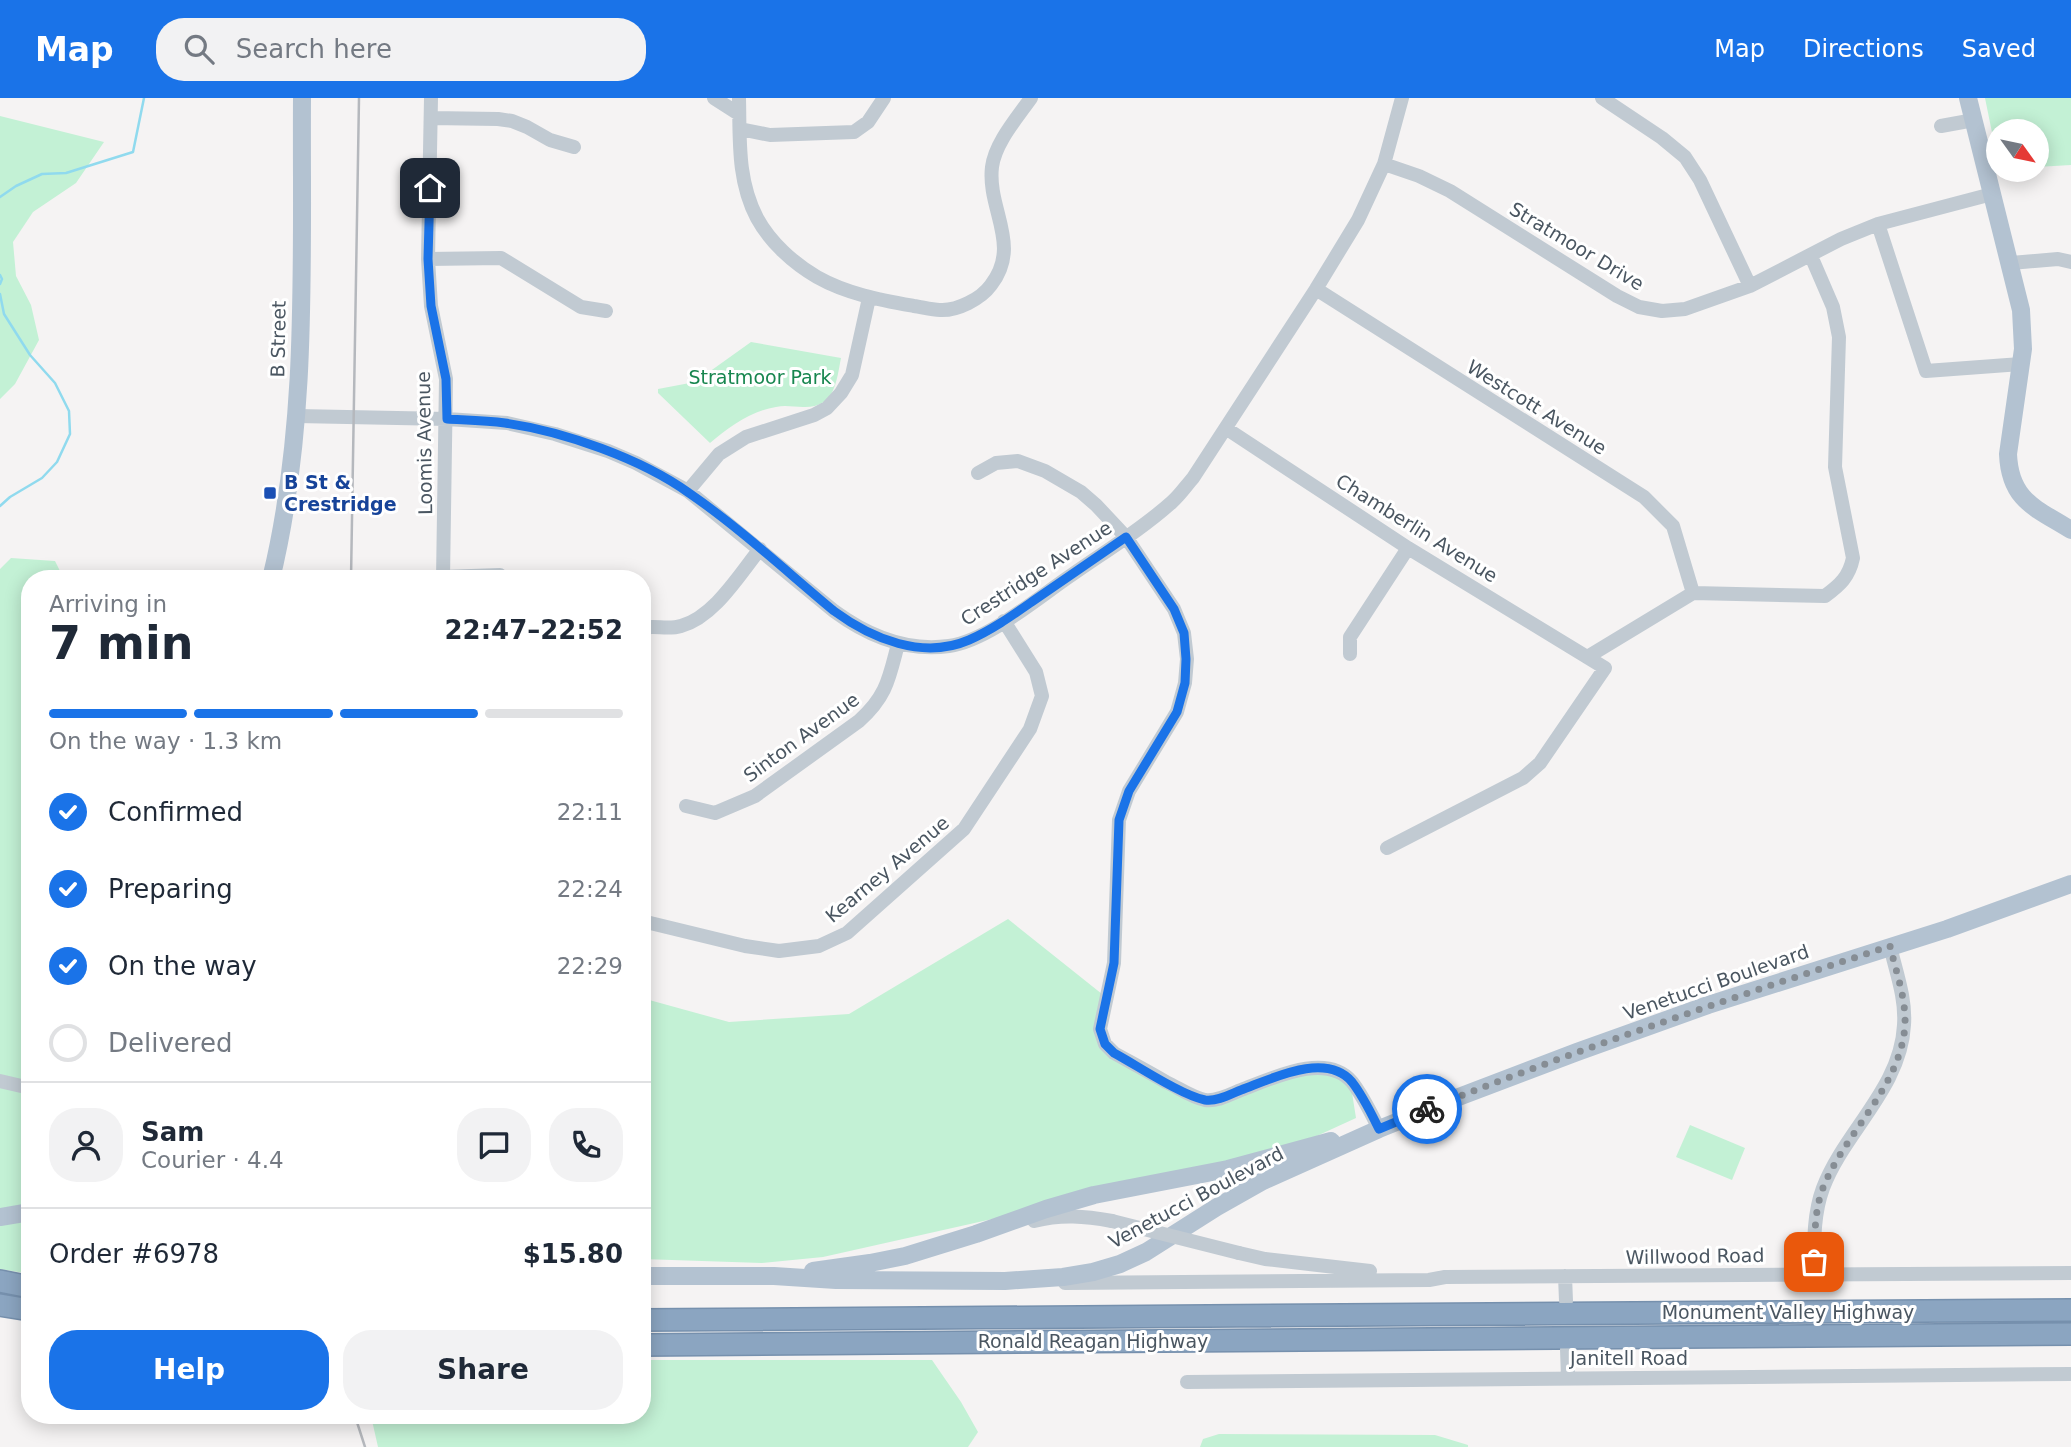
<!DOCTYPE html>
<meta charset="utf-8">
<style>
:root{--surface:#fff;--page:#f2f2f3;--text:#1f2937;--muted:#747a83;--line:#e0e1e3;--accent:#1a73e8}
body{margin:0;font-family:"DejaVu Sans",sans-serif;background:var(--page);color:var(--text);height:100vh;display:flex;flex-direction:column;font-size:26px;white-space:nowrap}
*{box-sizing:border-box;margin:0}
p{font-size:23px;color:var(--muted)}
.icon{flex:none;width:38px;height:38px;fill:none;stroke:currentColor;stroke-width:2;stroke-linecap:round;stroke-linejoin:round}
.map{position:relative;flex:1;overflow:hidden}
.details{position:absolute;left:21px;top:472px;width:630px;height:854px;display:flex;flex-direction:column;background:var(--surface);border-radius:28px;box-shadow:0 4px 18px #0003}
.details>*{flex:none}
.needle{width:46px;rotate:123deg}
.tools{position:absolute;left:1986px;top:21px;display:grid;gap:14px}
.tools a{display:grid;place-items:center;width:63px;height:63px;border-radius:50%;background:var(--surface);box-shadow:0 4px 18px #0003;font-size:35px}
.pin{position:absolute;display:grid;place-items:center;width:60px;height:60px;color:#fff;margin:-30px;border-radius:14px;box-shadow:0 4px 10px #0006}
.courier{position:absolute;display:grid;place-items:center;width:70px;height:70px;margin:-35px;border:5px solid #1a73e8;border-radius:50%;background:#fff;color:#222;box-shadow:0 2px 9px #0007}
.headline em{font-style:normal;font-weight:700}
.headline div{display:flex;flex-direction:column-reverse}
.headline{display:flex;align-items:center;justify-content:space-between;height:119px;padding:0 28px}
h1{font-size:46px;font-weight:700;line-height:52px}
.bar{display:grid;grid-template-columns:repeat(4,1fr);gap:10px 7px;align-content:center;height:84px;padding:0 28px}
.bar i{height:9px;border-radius:5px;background:var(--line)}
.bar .on{background:var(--accent)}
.bar p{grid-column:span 4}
.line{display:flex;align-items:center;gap:18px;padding:0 28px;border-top:2px solid var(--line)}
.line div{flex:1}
.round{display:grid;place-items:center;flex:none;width:74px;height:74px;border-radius:28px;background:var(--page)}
ol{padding:0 28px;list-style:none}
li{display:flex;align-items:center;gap:21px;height:77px}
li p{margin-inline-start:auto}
li .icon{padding:7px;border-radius:50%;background:var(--accent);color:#fff;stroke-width:4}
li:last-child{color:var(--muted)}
li i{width:38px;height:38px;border:4px solid var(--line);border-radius:50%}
.action{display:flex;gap:14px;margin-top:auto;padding:14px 28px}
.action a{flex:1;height:80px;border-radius:28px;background:var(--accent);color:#fff;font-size:28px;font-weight:700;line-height:80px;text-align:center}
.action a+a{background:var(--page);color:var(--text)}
header{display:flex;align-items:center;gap:42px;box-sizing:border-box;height:98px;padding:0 35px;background:var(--accent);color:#fff}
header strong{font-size:33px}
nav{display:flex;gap:38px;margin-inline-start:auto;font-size:24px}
.search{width:490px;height:63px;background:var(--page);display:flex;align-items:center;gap:18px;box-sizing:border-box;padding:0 24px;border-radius:28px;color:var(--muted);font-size:26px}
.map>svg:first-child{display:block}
.green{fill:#c3f1d5}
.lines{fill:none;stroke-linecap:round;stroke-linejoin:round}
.stream{stroke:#90daee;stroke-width:2.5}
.highway-casing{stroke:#7690ad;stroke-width:24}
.minor{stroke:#c1cad2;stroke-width:14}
.major{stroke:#b3c2d1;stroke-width:18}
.highway{stroke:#8ba5c1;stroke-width:21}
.rail{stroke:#b5b8bd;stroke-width:2.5}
.minor-bridge{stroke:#c1cad2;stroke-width:14}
.done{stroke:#868d94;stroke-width:7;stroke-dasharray:0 12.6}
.route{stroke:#1a73e8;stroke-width:9}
.transit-dot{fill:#1a4fb4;stroke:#fff;stroke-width:2.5}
.labels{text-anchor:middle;stroke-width:6;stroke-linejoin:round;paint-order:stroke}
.street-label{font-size:19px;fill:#4a5661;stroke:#fff}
.park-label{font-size:19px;fill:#17864f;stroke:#fff}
.transit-label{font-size:19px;font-weight:bold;fill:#164399;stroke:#fff;text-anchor:start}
</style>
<header>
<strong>Map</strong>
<div class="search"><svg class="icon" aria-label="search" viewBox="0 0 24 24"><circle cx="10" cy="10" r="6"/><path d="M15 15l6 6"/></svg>Search here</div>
<nav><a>Map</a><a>Directions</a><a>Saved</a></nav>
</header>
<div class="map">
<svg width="2071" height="1349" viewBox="0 0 2071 1349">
<rect width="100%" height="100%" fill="#f5f3f3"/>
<path class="green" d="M1985,0H2071V67L2037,69V33H1998V64Z
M0,18L104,44L76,85L33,114L13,144L16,178L31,207L39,242L15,286L0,301Z
M751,244L841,260C836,285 835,310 803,309C794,309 785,307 776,309C751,313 729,329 710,345L658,295V291L695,284Z
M11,460L55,463L64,481H30V1176L0,1171V471Z
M1008,821L1107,900L1100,931L1115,955L1189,996L1220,1000L1307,970L1350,982L1356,1020L1273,1058L823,1159L762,1165L642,1161V900L729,924L849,916Z
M1690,1027L1745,1050L1732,1082L1676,1059Z
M642,1262H932L961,1304L978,1334L968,1349H378L371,1318H642Z
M1219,1336L1435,1337L1468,1347V1349H1200L1203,1341Z"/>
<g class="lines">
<path class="stream" d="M0,99L16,88L42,76L66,75L133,54L144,0
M0,177L2,181L0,186
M0,196L4,216L30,257L55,285L69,313L70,336L57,364L42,380L10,399L0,408"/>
<defs>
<path id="highway" d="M0,1183L30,1189
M0,1207L30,1212
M642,1222L2071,1212
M642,1247L2071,1236"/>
</defs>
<use href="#highway" class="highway-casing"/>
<path class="minor" d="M431,0L428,161L431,208L446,281L443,481
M714,0L739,16
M739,0C740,41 737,82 757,120C770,144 793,165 817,179C847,196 881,202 914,208C922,209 931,212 940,212C957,213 981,201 991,187C1022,147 987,111 992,69C995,45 1017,20 1031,0
M1602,0L1662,40L1685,59L1700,82L1750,188
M431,20L498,21L512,23L527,29L550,42L574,49
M1941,28L1974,22
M740,31L770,37L854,34L868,24L884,0
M1384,66L1419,78L1450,93L1617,198L1639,209L1662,213L1685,211L1750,188L1841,141L1878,126L1992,96
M1878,126L1926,273L2021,266
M428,161L501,160L581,209L606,213
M2011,165L2058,161L2071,164
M1316,191L1644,399L1673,428L1693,495
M297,318L447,321L507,325L555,336L608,353L636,365L688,393L834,513C868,538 906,554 949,548C988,543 1040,498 1073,476C1106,453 1142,431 1172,404C1180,397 1186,388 1193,380L1316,191L1358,122L1384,66L1402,0
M1227,331L1408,450L1605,570L1540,665L1523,680L1387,750
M978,375L996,365L1018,363L1045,373L1081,394L1096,407L1126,439L1174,511L1184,535L1187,561L1185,585L1177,614L1129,693L1119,722L1114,865L1100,931L1105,946L1114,955C1132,965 1149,974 1166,984C1179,990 1191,999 1205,1002C1217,1004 1231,996 1241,992C1271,981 1326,953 1352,984C1363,998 1371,1015 1379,1031
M688,393L719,356L746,339L814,317L827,310L841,295L852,277L869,200
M443,479L500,477
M642,530C655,527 668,532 681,528C714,519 739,477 760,451
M1350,556V539L1408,450
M1589,558L1693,495L1825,498C1840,487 1849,479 1853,460L1835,369L1839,239L1833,209L1811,158
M686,708L715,715L755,698L859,623C887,598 889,580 898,546
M642,823L745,848L779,853L819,848L847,835L964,731L1030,631L1042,598L1036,574L1004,523
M0,983L30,990
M1034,1123C1061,1116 1085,1118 1112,1123
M1239,1155L1265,1161L1370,1173
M1814,1176C1814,1147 1813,1117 1823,1090C1844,1034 1901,990 1904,927C1906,900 1896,874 1890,848
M1565,1178L1566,1203
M1065,1185L1429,1182L1445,1179L2071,1175
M1567,1251L1568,1280
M1187,1284L2071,1276"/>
<path class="major" d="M1968,0L2021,212L2023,251L2008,356C2010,403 2036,410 2071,432
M271,481C309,325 301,160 302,0
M0,1119L30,1114
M813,1173L870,1165L905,1158L976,1136L1046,1111L1094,1097L1228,1071L1331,1043
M642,1178H774L836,1182L1005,1183L1063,1179L1093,1174L1120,1166L1146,1154L1217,1109L1263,1083L1379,1031L1456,1000L1577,954L1708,907L1947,831L2071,786"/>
<use href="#highway" class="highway"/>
<path class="rail" d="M351,481L359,0
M355,1318L365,1349"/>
<path class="minor-bridge" d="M1112,1123L1239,1155"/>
</g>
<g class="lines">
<path class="done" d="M1427,1011C1579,951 1734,899 1890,848C1896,874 1906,900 1905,927C1901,989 1845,1034 1823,1090C1814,1113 1815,1139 1814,1164"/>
<path class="route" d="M430,90L428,161L431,208L446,281L447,321C466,322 486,322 505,325C563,333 642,361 689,395C740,430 787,474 834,513C872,541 923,562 969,542C992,532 1013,517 1033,503C1064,482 1095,460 1126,439L1174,511L1184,535L1186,561L1185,585L1177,614L1129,693L1119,722L1114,865L1100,931L1105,946L1114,955C1138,968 1181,997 1205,1002C1217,1004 1231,996 1241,992C1271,981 1326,953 1352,984C1363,998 1371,1015 1379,1031L1427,1011"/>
</g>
<rect class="transit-dot" x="263" y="388" width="14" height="14" rx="3.5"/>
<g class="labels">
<g class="street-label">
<text transform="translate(1577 148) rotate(31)" y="7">Stratmoor Drive</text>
<text transform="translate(278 241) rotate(-89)" y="7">B Street</text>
<text transform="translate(1537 309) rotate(32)" y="7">Westcott Avenue</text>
<text transform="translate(424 345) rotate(-91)" y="7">Loomis Avenue</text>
<text transform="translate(1417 430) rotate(32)" y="7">Chamberlin Avenue</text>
<text transform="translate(1036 475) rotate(-33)" y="7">Crestridge Avenue</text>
<text transform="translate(801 639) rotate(-36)" y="7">Sinton Avenue</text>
<text transform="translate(887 771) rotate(-40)" y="7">Kearney Avenue</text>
<text transform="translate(1716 884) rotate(-19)" y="7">Venetucci Boulevard</text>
<text transform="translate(1196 1099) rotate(-28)" y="7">Venetucci Boulevard</text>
<text transform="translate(1695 1158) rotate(-1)" y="7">Willwood Road</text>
<text x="1788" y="1221">Monument Valley Highway</text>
<text x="1093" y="1250">Ronald Reagan Highway</text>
<text x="1629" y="1267">Janitell Road</text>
</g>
<g class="park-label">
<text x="760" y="286">Stratmoor Park</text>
</g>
<g class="transit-label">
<text x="284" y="391">B St &amp;<tspan x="284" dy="22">Crestridge</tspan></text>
</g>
</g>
</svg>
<div class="tools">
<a><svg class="needle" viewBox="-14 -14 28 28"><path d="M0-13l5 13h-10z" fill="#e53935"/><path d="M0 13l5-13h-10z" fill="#747a83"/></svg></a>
</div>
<div class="pin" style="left:1814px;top:1164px;background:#ea580c"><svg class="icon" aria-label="bag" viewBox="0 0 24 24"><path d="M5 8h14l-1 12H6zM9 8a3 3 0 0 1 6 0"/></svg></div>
<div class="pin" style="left:430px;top:90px;background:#1f2937"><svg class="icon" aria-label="home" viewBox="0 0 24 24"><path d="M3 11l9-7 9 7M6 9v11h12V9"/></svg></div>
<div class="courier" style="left:1427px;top:1011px"><svg class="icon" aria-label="bike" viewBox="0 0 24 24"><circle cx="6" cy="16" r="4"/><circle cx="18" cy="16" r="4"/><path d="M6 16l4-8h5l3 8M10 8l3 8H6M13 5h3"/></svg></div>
<section class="details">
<div class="headline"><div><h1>7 min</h1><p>Arriving in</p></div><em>22:47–22:52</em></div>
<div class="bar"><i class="on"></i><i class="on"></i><i class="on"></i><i></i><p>On the way · 1.3 km</p></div>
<ol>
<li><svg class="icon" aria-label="check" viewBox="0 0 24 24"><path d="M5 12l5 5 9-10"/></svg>Confirmed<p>22:11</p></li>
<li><svg class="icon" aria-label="check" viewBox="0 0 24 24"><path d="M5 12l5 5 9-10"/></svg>Preparing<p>22:24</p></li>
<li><svg class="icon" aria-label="check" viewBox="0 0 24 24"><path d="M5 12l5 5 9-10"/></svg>On the way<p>22:29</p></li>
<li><i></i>Delivered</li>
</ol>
<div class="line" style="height:126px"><a class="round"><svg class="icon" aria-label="person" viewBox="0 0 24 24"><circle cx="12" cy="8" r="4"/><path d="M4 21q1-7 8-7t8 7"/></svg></a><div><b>Sam</b><p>Courier · 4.4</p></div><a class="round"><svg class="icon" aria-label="chat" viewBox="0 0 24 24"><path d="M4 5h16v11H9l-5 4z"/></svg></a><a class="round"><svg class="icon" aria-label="phone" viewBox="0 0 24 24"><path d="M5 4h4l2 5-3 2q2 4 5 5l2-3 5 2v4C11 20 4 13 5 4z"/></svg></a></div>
<div class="line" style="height:91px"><div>Order #6978</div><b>$15.80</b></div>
<div class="action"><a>Help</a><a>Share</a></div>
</section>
</div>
